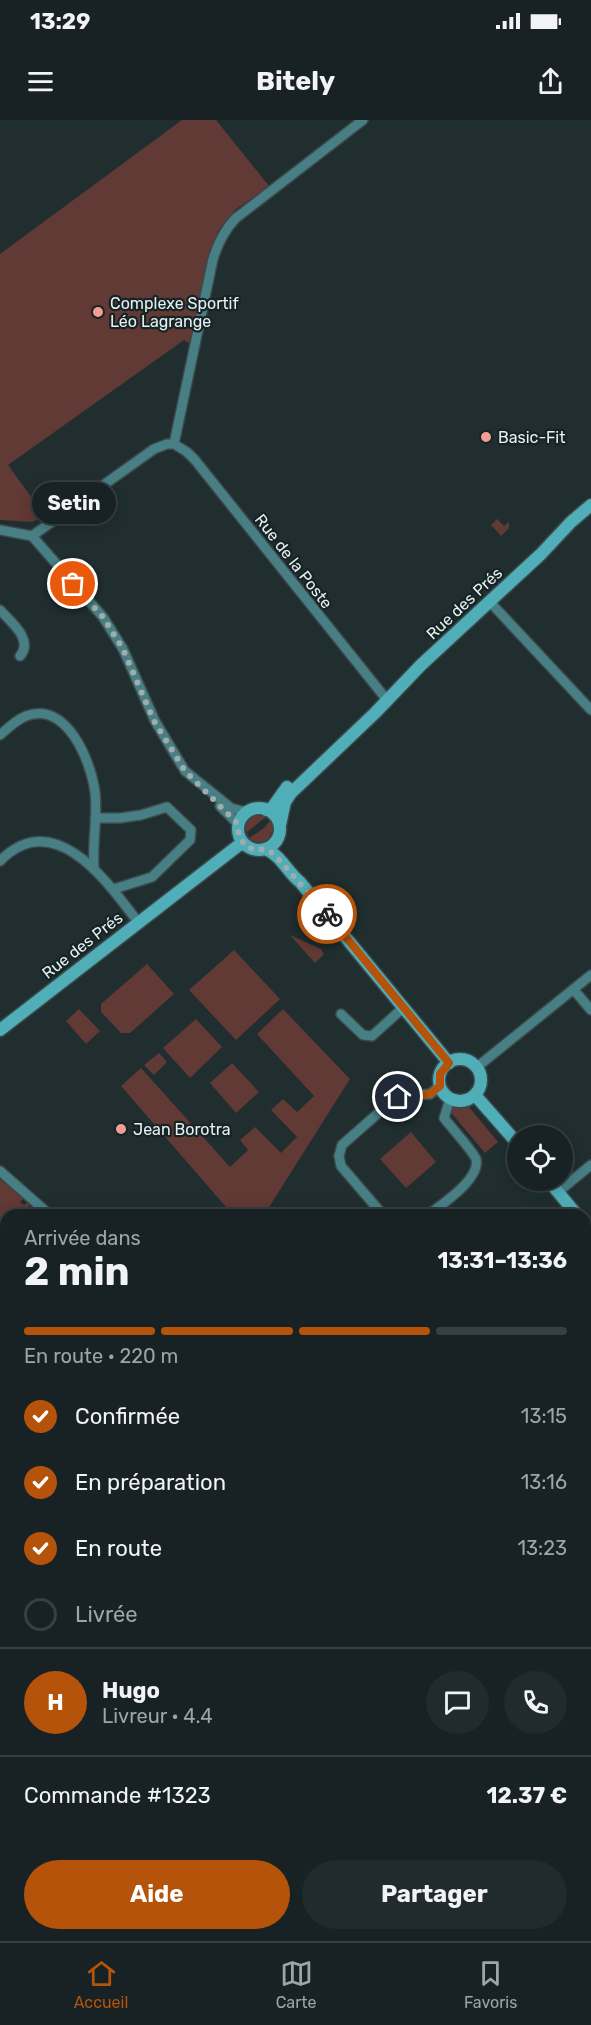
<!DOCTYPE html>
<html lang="fr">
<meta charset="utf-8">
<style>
:root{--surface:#182224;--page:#212a2c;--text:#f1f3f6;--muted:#9fa4a6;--line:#363f41;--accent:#b45309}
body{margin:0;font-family:Rubik,sans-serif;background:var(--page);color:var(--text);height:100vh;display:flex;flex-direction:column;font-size:22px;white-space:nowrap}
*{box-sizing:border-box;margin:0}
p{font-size:20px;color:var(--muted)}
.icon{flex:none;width:33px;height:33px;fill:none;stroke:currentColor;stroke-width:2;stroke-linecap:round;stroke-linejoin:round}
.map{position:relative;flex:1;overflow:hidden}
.panel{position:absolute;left:0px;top:1089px;width:591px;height:732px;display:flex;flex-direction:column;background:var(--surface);border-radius:18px 18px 0 0;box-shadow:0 3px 15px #0003,0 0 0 2px var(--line)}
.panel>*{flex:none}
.controls{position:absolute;left:507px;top:1005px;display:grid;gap:12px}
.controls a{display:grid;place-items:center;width:66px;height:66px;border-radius:50%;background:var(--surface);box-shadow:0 3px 15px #0003,0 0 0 2px var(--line);font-size:30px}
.pin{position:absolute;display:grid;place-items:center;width:51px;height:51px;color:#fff;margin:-26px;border:3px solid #fff;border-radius:50%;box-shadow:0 2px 6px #0007}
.courier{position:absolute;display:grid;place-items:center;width:60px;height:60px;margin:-30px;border:4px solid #b45309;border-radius:50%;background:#fff;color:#222;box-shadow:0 2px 8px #0007}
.bubble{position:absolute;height:42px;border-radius:21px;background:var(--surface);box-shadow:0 3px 15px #0003,0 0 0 2px var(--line);font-size:20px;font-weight:700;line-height:42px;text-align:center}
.overview em{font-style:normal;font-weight:700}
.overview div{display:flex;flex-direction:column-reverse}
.overview{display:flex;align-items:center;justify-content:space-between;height:102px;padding:0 24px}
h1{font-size:39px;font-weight:700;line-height:45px}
.bar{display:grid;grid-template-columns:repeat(4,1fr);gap:9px 6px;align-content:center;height:72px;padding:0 24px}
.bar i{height:8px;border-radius:4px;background:var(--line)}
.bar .selected{background:var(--accent)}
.bar p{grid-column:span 4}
.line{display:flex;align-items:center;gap:15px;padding:0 24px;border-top:2px solid var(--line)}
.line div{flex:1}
.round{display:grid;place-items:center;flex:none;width:63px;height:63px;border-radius:32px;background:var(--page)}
ol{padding:0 24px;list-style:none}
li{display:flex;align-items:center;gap:18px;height:66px}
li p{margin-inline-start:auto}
li .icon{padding:6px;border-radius:50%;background:var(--accent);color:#fff;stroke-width:4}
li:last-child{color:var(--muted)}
li i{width:33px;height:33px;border:3px solid var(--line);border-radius:50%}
.primary-button{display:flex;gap:12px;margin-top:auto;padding:12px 24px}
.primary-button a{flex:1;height:69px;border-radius:36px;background:var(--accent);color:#fff;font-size:24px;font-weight:700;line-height:69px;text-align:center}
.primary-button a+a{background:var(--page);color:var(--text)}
.status{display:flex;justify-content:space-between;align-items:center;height:42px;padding:0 30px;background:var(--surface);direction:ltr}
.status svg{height:16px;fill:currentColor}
header{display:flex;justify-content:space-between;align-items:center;height:78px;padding:0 24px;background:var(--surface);font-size:27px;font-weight:700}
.tabs{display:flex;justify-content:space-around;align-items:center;height:84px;border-top:2px solid var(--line);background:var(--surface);font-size:16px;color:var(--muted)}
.tabs a{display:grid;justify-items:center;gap:3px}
.tabs .selected{color:var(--accent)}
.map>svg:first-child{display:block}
.green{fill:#613935;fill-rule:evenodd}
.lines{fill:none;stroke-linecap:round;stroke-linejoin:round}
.street-casing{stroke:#3c494b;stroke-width:12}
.secondary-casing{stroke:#3c494b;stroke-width:15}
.street{stroke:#477f85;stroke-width:9}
.secondary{stroke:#4faeb8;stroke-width:12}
.done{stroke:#a1acad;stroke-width:6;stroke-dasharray:0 10.8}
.route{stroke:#b45309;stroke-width:8}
.poi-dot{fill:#f59c95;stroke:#162426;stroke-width:2}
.labels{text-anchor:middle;stroke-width:4.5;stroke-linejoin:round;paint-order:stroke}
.poi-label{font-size:16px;fill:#e7f0f0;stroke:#162426;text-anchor:start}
.street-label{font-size:16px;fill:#e7f0f0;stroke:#162426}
</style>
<div class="status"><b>13:29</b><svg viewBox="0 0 49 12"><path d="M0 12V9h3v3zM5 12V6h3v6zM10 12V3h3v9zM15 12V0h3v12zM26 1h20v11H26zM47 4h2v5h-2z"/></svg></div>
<header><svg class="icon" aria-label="menu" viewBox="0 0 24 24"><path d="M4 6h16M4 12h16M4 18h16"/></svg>Bitely<svg class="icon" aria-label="share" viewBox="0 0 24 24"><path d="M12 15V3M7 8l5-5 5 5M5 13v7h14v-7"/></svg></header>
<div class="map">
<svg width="591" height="1821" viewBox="0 0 591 1821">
<rect width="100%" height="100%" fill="#202e30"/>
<path class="green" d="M182,0H216L269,66L235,90L218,111L189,223L184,220L8,345L45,396L32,402L0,400V134Z
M497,399L504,406L509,402V408L501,416L491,405Z
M259,694L271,700L274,708L268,720L260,723L251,721L245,709C246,700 251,696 259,694ZM266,697L270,701L264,708L249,718L246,713Z
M290,815L321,829L324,834L315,843Z
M234,830L280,879L236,920L189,870Z
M147,844L174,874L130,913H121L101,892V884Z
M79,889L100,911L86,924L66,901Z
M283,889L350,959L264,1095H233L121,966L141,948L230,1047L248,1030L240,1020L255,1007L281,1033L297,1017L271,990L283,979L297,992L314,976L257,914Z
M196,899L222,927L190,958L163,928Z
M159,933L167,942L154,955L144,945Z
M232,943L259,972L236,993L210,963Z
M453,984L469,987L498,1022L485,1033L448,989Z
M411,1012L436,1042L406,1068L380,1039Z
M0,1059L23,1079L20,1082L24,1085L27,1082L30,1085L21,1095H6V1110L0,1117Z
M585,1127L591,1134V1323H585Z
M590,1769L591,1821H571L565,1815H585V1773Z"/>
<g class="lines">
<defs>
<path id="street" d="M174,324L187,332L195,340L387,580
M0,410L32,416L103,497L123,529L155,601L185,651L231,688L242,691H250
M32,416L154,329L167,324H174L213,139C218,123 224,110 236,98L363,0
M489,481L591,590
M0,490C11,502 34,520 20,536
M0,615C8,608 16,600 26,596C67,580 91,642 95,672C98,697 92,722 94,747
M220,686L239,705
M95,698H120L141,695L167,687L191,710L190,720L152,757L114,769
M0,741C54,686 107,761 138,802
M574,870L591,890
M341,894L363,915L372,916L404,887
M477,947L591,855
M0,1051L50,1095
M558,1072L591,1045
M383,1095L341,1046L339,1036L342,1025L392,981L402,976L430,974L440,966
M428,1095C442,1084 481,1059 476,1039C473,1031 450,1006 444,998L450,979
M585,1330L591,1329
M0,1370H6
M585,1595C591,1602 589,1606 585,1614
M0,1630L6,1627
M585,1637L591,1654
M0,1684L6,1681
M585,1738L591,1732
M196,1815L200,1821
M273,1815L278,1821
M0,1816L12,1821
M128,1821L131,1815
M296,1821L301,1815
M420,1821L431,1815
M495,1821L503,1815"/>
<path id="secondary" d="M238 709a21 21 0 1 1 42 0a21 21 0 1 1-42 0Z
M266,690L272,688L287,667
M280,705L285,682L291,673L375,593L421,545L541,434L571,402L591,385
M265,729C280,734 288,753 300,762L449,943
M0,910L239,725L244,724
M439 960a21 21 0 1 1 42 0a21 21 0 1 1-42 0Z
M475,975L518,1024
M548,1060L577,1095
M585,1105L591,1112
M0,1561L6,1569
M468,1815L475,1821"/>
</defs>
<use href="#street" class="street-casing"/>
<use href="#secondary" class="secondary-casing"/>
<use href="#street" class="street"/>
<use href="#secondary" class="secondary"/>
</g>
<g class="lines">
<path class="done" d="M73,464L103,497L123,529L154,601L185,651L237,703L239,715L244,724L254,730L265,729L274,734L327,794"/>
<path class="route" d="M327,794L449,943L440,954V966L430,974L398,977"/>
</g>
<g class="poi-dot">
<circle cx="98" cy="192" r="6"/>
<circle cx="486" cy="317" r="6"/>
<circle cx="121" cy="1009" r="6"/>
</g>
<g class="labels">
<g class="poi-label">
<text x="110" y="189">Complexe Sportif<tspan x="110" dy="18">Léo Lagrange</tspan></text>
<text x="498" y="323">Basic-Fit</text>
<text x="133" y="1015">Jean Borotra</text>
</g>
<g class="street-label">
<text transform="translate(294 441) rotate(52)" y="6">Rue de la Poste</text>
<text transform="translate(464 483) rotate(-43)" y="6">Rue des Prés</text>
<text transform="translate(82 825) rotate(-38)" y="6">Rue des Prés</text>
</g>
</g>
</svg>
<div class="controls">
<a><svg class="icon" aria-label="locate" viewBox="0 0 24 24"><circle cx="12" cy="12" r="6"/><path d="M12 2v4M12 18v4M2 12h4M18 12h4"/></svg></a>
</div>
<div class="pin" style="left:73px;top:464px;background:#ea580c"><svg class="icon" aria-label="bag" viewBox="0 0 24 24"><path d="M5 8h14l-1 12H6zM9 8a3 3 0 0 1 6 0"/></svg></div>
<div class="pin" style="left:398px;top:977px;background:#1f2937"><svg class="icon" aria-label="home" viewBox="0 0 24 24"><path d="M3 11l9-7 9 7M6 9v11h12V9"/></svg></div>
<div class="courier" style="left:327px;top:794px"><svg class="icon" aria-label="bike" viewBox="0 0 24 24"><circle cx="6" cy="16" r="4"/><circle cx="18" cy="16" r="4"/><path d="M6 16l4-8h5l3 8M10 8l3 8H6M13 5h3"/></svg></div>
<div class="bubble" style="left:32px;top:362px;width:84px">Setin</div>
<section class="panel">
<div class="overview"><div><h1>2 min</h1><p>Arrivée dans</p></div><em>13:31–13:36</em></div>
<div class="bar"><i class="selected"></i><i class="selected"></i><i class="selected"></i><i></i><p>En route · 220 m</p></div>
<ol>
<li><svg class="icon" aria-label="check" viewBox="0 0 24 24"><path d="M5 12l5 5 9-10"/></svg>Confirmée<p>13:15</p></li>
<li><svg class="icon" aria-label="check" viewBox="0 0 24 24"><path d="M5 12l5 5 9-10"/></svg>En préparation<p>13:16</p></li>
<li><svg class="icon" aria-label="check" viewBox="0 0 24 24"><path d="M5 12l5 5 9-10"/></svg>En route<p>13:23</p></li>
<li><i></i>Livrée</li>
</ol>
<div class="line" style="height:108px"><b class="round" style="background:var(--accent);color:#fff">H</b><div><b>Hugo</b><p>Livreur · 4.4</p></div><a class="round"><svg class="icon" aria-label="chat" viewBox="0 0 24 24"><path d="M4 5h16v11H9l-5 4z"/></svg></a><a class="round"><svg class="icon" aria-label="phone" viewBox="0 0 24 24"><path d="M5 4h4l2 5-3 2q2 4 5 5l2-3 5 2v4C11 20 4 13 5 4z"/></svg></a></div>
<div class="line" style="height:78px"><div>Commande #1323</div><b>12.37 €</b></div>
<div class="primary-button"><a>Aide</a><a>Partager</a></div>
</section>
</div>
<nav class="tabs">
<a class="selected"><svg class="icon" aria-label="home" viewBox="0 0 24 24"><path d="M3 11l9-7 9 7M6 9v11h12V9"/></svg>Accueil</a>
<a><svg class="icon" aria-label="map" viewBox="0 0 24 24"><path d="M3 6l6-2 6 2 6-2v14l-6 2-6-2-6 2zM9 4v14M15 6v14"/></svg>Carte</a>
<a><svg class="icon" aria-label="saved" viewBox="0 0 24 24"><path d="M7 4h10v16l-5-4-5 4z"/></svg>Favoris</a>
</nav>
